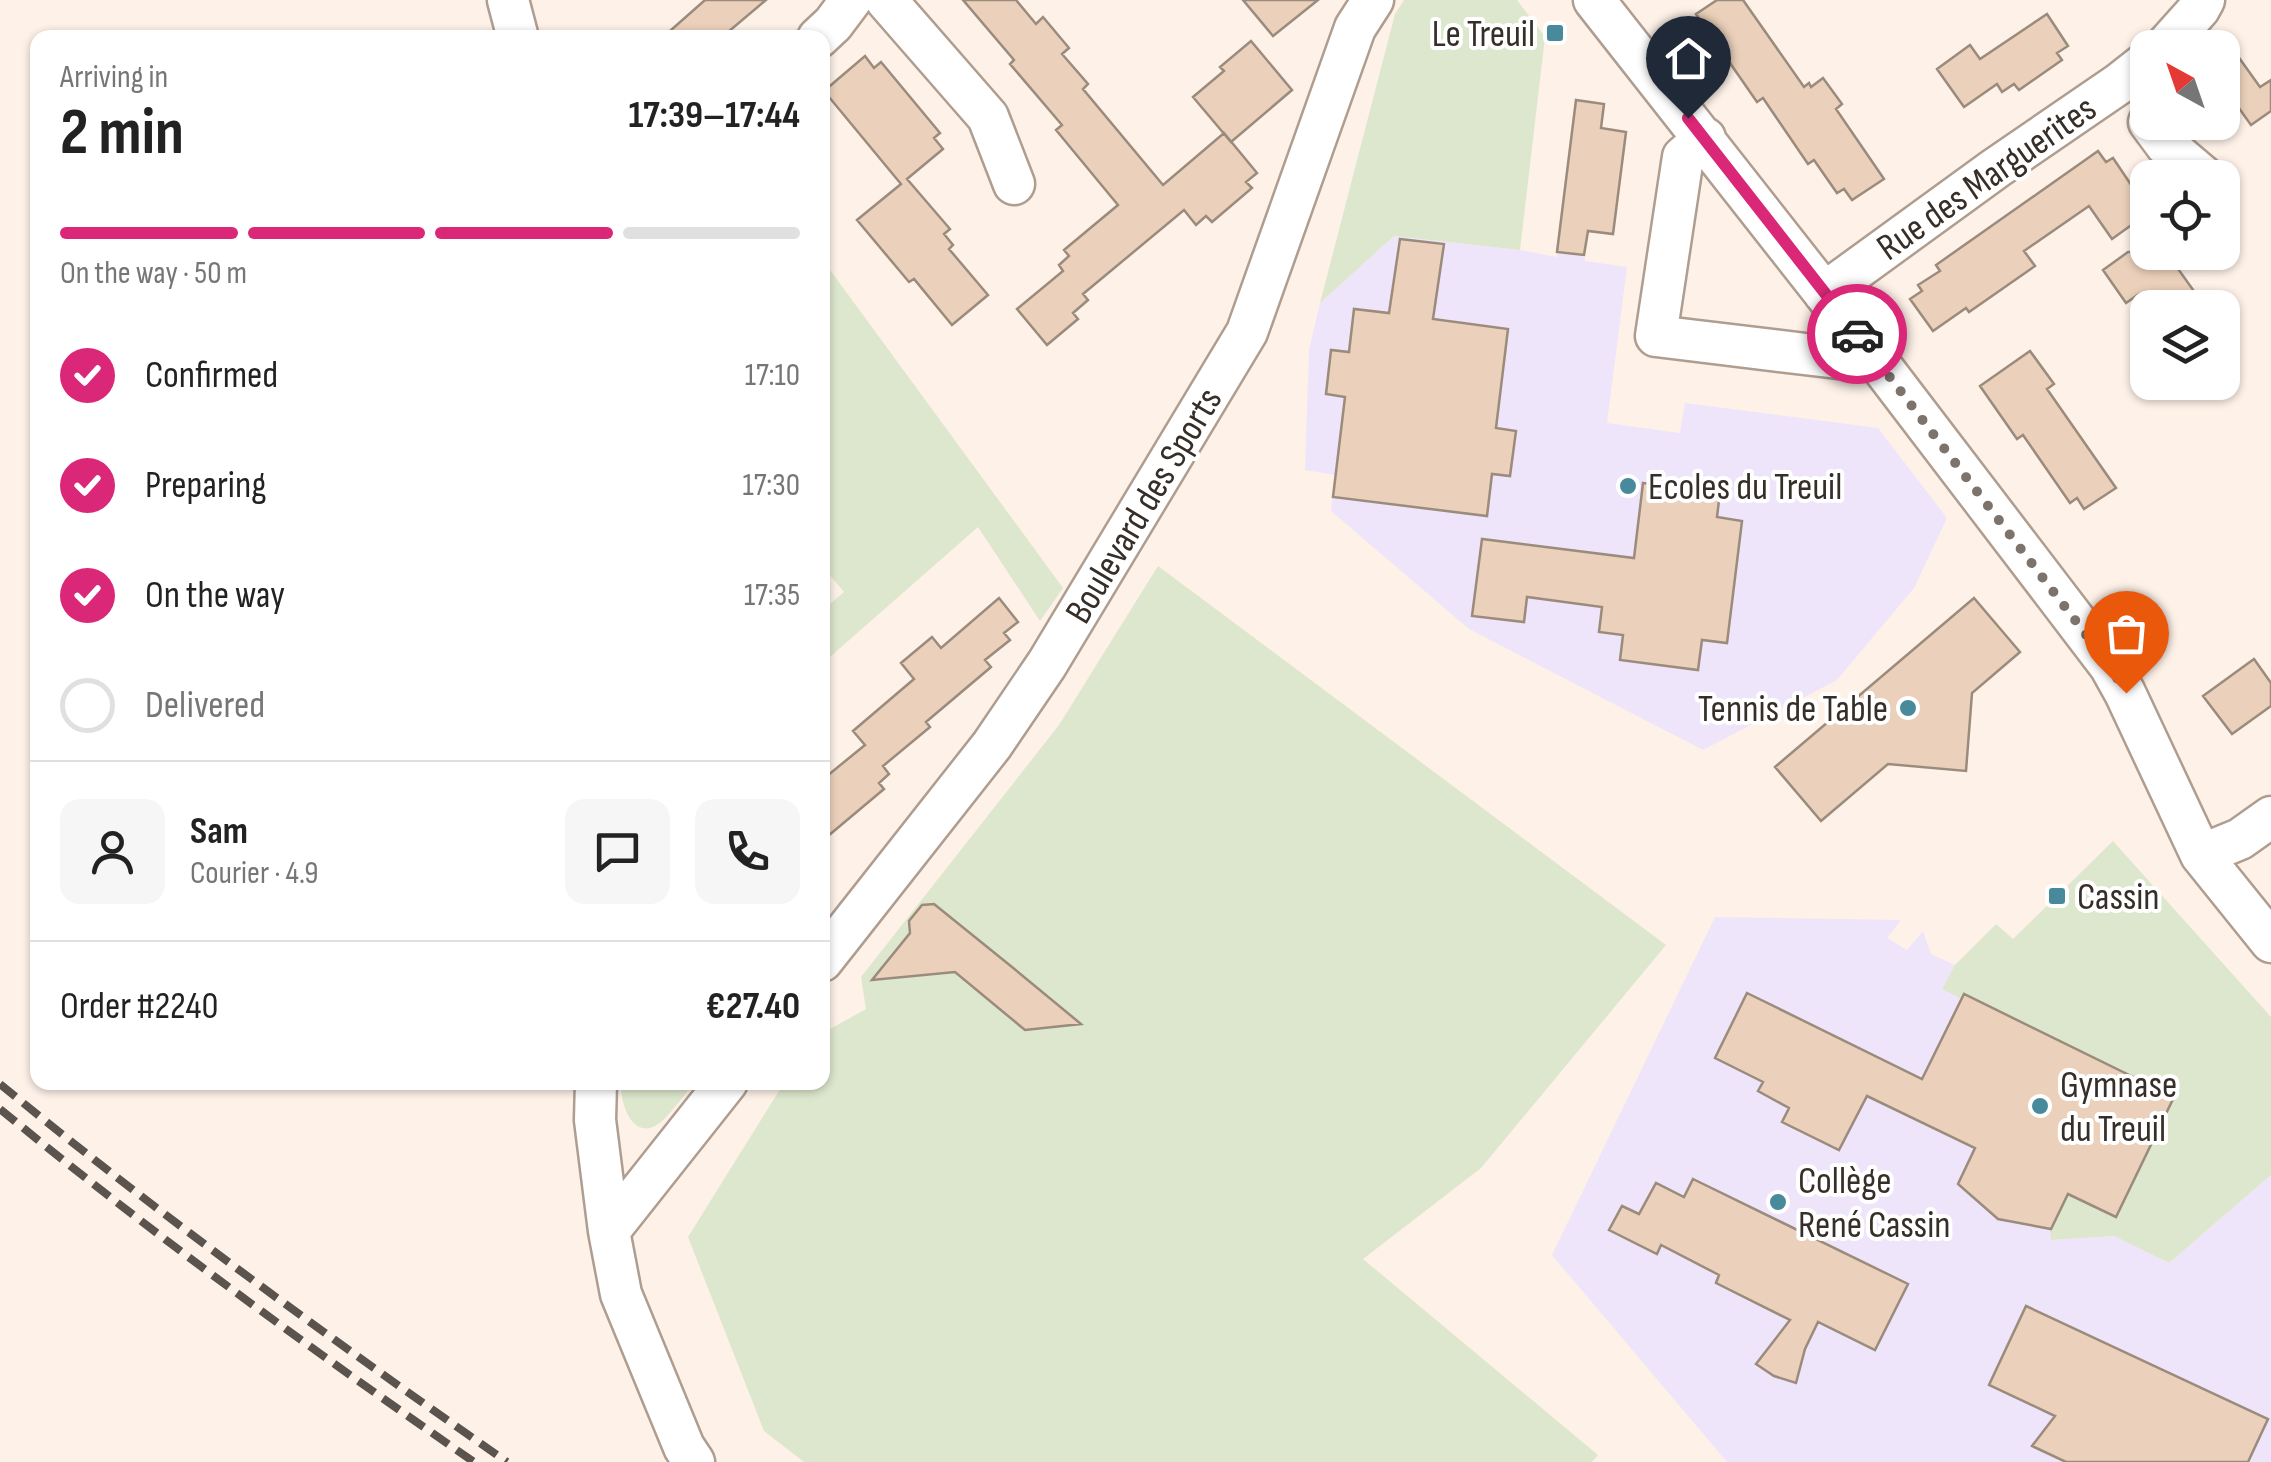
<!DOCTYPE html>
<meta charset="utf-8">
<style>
:root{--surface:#fff;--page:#f6f6f6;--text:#222;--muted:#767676;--line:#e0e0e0;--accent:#db2777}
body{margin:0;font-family:"Sofia Sans Condensed",sans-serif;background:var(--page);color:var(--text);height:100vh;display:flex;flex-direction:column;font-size:38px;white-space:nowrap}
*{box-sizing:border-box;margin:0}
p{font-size:32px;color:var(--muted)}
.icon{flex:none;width:55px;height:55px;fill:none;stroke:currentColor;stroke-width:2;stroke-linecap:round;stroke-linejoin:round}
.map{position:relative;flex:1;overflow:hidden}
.side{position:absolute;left:30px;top:30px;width:800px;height:1060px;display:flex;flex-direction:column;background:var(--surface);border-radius:20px;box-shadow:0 2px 8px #0004}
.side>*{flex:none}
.needle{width:65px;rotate:320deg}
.fabs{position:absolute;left:2130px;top:30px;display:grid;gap:20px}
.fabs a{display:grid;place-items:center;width:110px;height:110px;border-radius:20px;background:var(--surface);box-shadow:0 2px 8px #0004;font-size:50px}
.pin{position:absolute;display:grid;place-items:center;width:85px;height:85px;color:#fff;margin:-102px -42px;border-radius:50% 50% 50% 0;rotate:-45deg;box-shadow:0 0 10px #0007}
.pin .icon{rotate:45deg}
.courier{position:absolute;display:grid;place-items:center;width:100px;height:100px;margin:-50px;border:8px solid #db2777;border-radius:50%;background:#fff;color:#222;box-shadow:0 2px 12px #0007}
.headline em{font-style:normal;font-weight:700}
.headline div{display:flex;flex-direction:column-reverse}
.headline{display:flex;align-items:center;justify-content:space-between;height:170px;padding:0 30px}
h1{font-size:65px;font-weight:700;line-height:75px}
.bar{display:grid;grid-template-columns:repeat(4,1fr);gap:15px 10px;align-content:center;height:120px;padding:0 30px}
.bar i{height:12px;border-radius:8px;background:var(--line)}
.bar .current{background:var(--accent)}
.bar p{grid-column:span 4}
.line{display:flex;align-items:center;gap:25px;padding:0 30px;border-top:2px solid var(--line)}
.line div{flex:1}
.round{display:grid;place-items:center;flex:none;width:105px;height:105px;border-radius:20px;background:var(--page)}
ol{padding:0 30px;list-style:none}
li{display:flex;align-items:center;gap:30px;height:110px}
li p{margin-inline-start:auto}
li .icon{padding:10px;border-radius:50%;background:var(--accent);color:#fff;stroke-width:4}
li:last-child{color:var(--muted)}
li i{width:55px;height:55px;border:5px solid var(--line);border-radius:50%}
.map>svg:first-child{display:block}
.education{fill:#efe5fa}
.green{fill:#dde7cd}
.building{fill:#ebd1bb;stroke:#9b8b7c;stroke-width:2.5}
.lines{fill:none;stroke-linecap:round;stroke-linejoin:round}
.minor-casing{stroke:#af9d8f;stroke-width:45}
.minor{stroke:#fff;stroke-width:40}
.rail{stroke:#5b534d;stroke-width:8;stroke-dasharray:20 10;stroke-linecap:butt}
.done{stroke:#7c736c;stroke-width:10;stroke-dasharray:0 18}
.route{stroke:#db2777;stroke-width:12}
.poi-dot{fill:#488a9b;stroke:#fff;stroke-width:4}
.labels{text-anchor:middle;stroke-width:8;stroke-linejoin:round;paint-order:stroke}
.poi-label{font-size:38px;fill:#362f29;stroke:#fff;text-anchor:start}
.street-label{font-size:38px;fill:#362f29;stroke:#fff}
</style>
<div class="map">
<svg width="2271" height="1462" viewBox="0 0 2271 1462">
<rect width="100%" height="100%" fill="#fdf1e8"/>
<path class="education" d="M1394,236L1520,250L1557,257V252L1584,255L1585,261L1627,267L1607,423L1680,433L1685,403L1878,428L1947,518L1914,588L1837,680L1703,750L1469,629L1331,511L1335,475L1305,470L1309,350L1320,303Z
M1715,917L1901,920L1887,938L1907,950L1923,931L1931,954L1955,965L1942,989L1962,998L1975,1148L1998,1219L2051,1229L2052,1240L2114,1236L2169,1263L2271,1175V1462H1727L1552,1255Z"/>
<path class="green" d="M1404,0H1517L1545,37L1520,250L1394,236L1320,303L1395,14Z
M822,259L1063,588L1040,621L978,527L823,663V610L844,592L823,567V563L830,556L822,548Z
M1158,566L1666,945L1481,1168L1363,1259L1598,1455L1592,1462H804L764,1431L688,1237L784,1083L822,1082L823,1033L866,1009L861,977L1059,725Z
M2113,841L2271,1017V1175L2169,1263L2114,1236L2051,1240L2050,1229L1998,1219L1958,1184L1975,1148L1905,1114L1962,999L1942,989L1955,965L1996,924L2013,939Z
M621,1083V1082L694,1083C684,1095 674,1110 662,1121C634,1145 620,1105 621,1083Z"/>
<path class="building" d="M705,0H766L721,38H662Z
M963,0H1016L1036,24L1043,17L1069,48L1062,54L1088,84L1083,89L1163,185L1224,133L1257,173L1246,182L1252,188L1212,222L1206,216L1196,225L1184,210L1083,294L1088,300L1073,313L1078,319L1047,345L1017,309L1063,271L1059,265L1069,256L1064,250L1118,205L1056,130L1062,125L1010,64L1014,60Z
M1243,0H1318L1273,36Z
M1717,0H1743L1804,87L1809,83L1811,87L1823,78L1842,104L1836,109L1884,179L1852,200L1844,189L1837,193L1814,160L1808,164L1763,98L1757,102L1696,14Z
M2047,14L2068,46L2057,53L2062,60L2019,90L2014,84L2002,92L1997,84L1964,107L1937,69L1970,45L1980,59Z
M2222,34L2260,87L2271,80V111L2251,125L2236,104L2222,114Z
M1251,41L1292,90L1231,142L1193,97L1224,71L1220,67Z
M865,56L874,68L881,62L940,133L934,138L943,149L907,179L950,229L944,234L953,245L949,249L988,295L952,325L914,279L909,282L857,220L901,184L824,91Z
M1576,100L1604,104L1601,128L1626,132L1613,234L1588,231L1584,255L1557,252Z
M2098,151L2106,162L2113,158L2142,201L2136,205L2144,216L2112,239L2089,206L2024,251L2035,266L1969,312L1966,308L1933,331L1910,299L1922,291L1918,285L1940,271L1936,265Z
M1400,239L1444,244L1433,319L1508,329L1496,428L1516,431L1510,476L1492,474L1487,516L1333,497L1345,397L1326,394L1331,350L1349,352L1354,309L1389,313Z
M2128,252H2166L2206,308H2148L2139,294L2126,303L2103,270Z
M2030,351L2054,384L2047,389L2116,488L2084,509L2077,498L2070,503L2023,435L2017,439L1980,386Z
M1643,483L1720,492L1717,517L1742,521L1727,643L1702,640L1698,670L1620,660L1623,635L1599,632L1602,607L1527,597L1524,622L1472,616L1482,539L1634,558Z
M999,598L1018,622L1004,633L1010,640L985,660L991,667L926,722L930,727L883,766L889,774L879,783L884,789L822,841V780L865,745L853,731L914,679L901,663L932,637L941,648Z
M1974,598L2020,652L1972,693L1966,771L1888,764L1821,821L1775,767Z
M2254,659L2271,683V706L2232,734L2203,696Z
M934,904L1012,967L1081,1024L1025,1030L955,972L872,980L910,933L909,921L922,905Z
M1747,993L1922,1079L1964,994L2174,1097L2116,1217L2068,1194L2051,1229L1998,1219L1958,1184L1975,1148L1867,1096L1839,1150L1782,1122L1789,1108L1758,1091L1763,1082L1715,1058Z
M1693,1179L1908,1284L1875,1350L1818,1322L1805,1349L1796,1383L1774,1376L1756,1364L1790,1320L1716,1283L1719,1275L1661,1245L1657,1254L1609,1230L1622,1206L1639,1214L1656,1183L1684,1197Z
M2026,1306L2268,1419L2248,1462H2066L2032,1446L2055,1416L1989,1385Z"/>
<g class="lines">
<defs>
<path id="minor" d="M508,0L518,38
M886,0L988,117L1014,184
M1594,0L1862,341L2110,666L2125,693L2201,855L2271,942
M818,38L833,24L851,0
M2164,48L2199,9L2204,0
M2149,122L2166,145L2205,178
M1705,138L1683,157L1656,336L1838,358L1862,341
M1824,293L1996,168L2120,83L2148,61
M2201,855L2240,839L2271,817
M822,961L992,745L1047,664L1247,332L1355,28L1373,0
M596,1082L595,1120L609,1231L621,1294L684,1447L694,1462
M609,1231L727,1082"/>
</defs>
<use href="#minor" class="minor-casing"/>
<use href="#minor" class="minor"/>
<path class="rail" d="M0,1084C163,1218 334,1341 507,1462
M0,1109C152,1234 312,1350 474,1462"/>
</g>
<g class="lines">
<path class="done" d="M1857,334L2110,666L2126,693"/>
<path class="route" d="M1688,118L1857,334"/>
</g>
<g class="poi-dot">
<rect x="1545" y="23" width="20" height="20" rx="5"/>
<circle cx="1628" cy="486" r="10"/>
<circle cx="1908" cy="708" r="10"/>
<rect x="2047" y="886" width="20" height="20" rx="5"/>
<circle cx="2040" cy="1106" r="10"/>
<circle cx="1778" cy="1202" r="10"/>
</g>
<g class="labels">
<g class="poi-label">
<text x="1535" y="46" text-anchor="end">Le Treuil</text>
<text x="1648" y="499">Ecoles du Treuil</text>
<text x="1888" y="721" text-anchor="end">Tennis de Table</text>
<text x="2077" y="909">Cassin</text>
<text x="2060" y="1097">Gymnase<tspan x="2060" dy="44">du Treuil</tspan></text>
<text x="1798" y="1193">Collège<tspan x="1798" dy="44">René Cassin</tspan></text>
</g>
<g class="street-label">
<text transform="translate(1986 177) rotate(-35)" y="13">Rue des Marguerites</text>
<text transform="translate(1143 505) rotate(-59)" y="13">Boulevard des Sports</text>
</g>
</g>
</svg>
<div class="fabs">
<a><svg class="needle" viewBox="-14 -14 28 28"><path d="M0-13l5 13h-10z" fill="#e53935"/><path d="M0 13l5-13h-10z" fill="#767676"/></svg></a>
<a><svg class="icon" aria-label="locate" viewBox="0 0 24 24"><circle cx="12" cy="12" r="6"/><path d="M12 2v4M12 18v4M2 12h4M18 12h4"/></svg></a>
<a><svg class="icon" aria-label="layers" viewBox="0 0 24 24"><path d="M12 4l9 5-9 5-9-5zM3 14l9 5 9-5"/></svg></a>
</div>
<div class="pin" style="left:2126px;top:693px;background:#ea580c"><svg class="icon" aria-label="bag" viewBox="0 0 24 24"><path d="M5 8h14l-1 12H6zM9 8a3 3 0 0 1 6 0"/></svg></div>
<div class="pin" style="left:1688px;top:118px;background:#1f2937"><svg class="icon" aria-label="home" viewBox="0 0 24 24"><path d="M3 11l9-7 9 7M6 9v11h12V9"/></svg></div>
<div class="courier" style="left:1857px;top:334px"><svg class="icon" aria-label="car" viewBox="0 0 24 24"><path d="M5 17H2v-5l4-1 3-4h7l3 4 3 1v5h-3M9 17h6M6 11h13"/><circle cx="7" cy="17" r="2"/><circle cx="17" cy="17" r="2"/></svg></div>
<section class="side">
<div class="headline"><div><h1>2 min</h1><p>Arriving in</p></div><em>17:39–17:44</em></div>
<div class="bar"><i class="current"></i><i class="current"></i><i class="current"></i><i></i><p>On the way · 50 m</p></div>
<ol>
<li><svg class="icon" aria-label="check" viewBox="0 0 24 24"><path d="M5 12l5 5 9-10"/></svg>Confirmed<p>17:10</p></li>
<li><svg class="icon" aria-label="check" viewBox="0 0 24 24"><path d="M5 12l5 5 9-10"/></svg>Preparing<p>17:30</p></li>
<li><svg class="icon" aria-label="check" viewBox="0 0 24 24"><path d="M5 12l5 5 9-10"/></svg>On the way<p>17:35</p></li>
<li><i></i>Delivered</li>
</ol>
<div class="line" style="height:180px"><a class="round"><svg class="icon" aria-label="person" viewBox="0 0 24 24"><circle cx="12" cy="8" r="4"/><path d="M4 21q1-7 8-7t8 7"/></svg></a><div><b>Sam</b><p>Courier · 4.9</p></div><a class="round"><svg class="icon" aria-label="chat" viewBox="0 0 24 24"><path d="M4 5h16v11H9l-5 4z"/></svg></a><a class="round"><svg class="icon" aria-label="phone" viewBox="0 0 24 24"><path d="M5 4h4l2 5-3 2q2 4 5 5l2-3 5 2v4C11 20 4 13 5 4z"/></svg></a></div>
<div class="line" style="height:130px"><div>Order #2240</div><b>€27.40</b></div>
</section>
</div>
